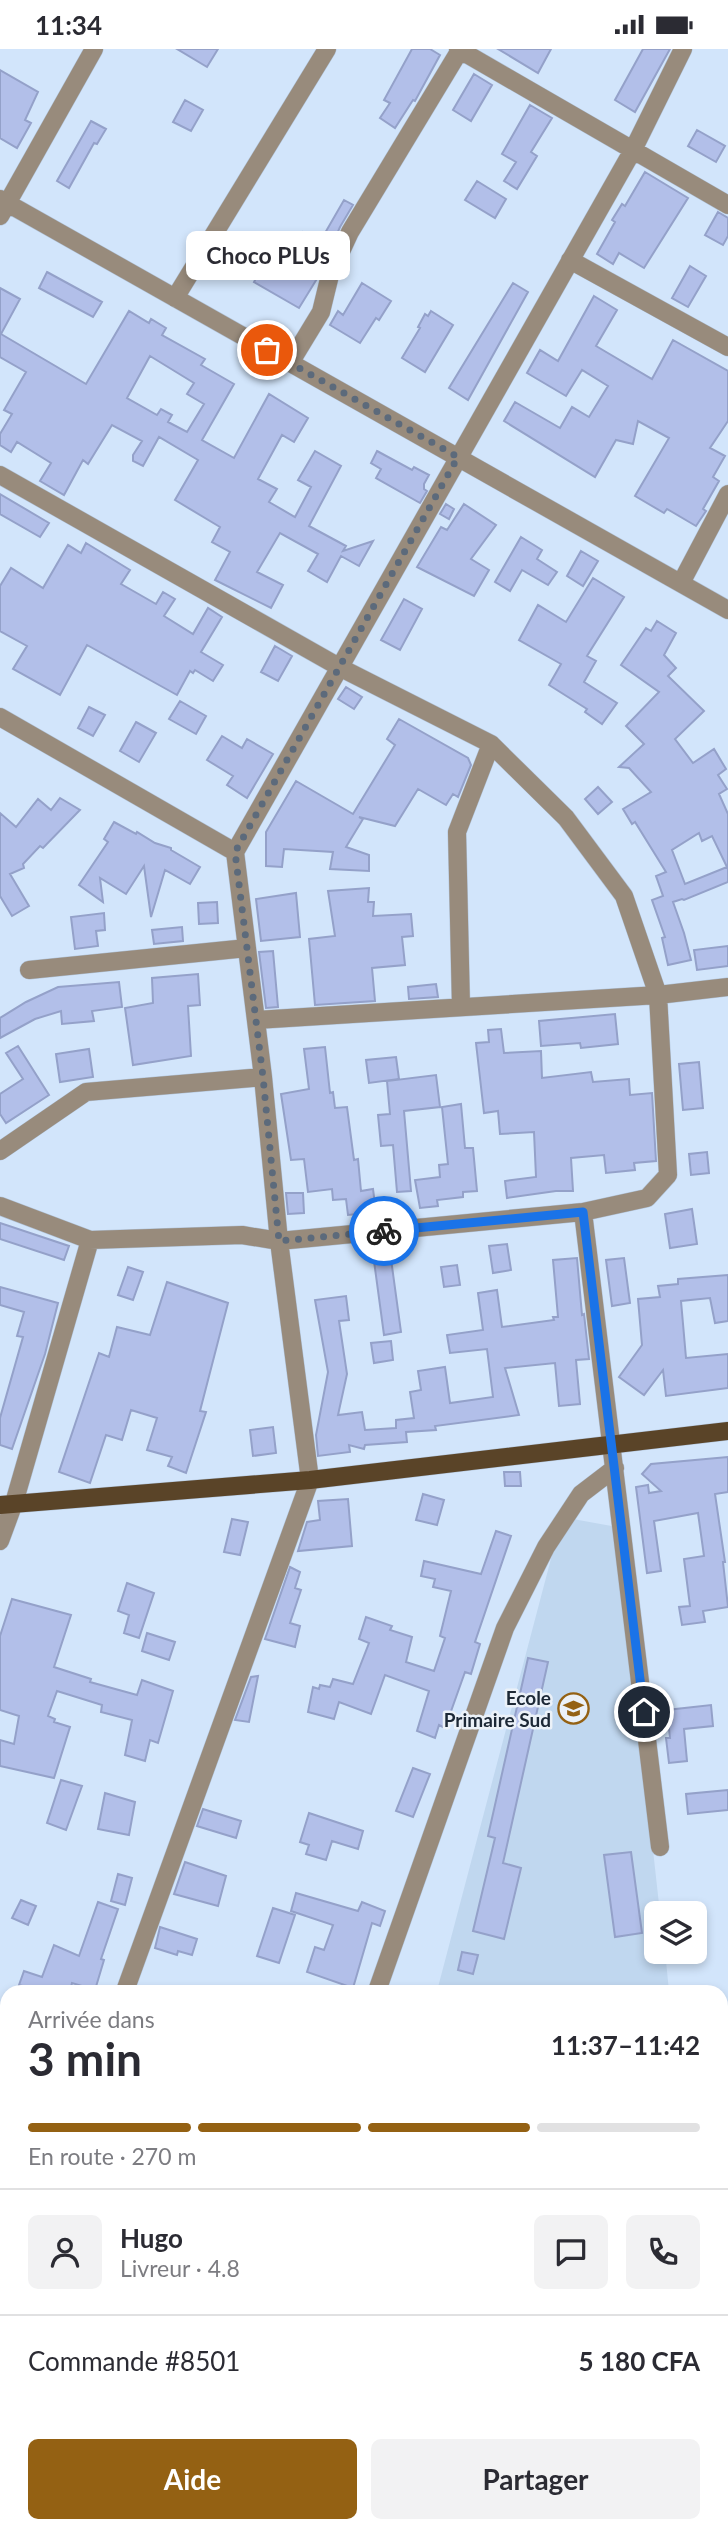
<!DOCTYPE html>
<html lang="fr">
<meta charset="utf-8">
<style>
:root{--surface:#fff;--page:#f2f2f3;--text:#2b2b33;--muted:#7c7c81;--line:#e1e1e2;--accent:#946113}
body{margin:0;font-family:Lato,sans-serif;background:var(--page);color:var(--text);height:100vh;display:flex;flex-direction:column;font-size:26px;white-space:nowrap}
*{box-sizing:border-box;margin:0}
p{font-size:23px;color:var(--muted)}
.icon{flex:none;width:38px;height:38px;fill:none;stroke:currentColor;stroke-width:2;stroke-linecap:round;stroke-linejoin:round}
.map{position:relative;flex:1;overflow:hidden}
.side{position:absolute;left:0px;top:1936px;width:728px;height:548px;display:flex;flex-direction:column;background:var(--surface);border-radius:21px 21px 0 0;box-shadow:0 4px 10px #0003}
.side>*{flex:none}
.fabs{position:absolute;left:644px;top:1852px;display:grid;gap:14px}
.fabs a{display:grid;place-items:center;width:63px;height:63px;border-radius:10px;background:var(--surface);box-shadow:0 4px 10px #0003;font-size:35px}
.pin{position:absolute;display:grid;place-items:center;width:60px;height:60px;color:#fff;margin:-30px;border:4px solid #fff;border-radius:50%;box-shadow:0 2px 7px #0007}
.courier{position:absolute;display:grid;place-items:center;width:70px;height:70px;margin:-35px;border:5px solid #1a73e8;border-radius:50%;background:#fff;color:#222;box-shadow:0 2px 9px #0007}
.bubble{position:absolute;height:49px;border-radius:10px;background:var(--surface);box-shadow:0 4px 10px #0003;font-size:23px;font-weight:700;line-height:49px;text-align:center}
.headline em{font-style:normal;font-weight:700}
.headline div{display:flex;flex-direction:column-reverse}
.headline{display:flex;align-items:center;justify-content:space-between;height:119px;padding:0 28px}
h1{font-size:46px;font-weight:700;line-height:52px}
.bar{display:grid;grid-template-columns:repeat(4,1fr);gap:10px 7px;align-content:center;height:84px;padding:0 28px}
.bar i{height:9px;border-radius:5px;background:var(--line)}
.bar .active{background:var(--accent)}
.bar p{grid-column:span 4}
.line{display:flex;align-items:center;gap:18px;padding:0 28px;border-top:2px solid var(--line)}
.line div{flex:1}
.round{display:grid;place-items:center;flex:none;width:74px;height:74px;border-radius:10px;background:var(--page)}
.action{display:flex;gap:14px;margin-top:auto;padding:14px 28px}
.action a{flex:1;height:80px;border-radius:10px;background:var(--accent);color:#fff;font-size:28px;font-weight:700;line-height:80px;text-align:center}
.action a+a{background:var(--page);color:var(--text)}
.status{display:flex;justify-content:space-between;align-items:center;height:49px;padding:0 35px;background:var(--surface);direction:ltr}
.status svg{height:19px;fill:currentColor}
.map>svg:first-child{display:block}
.built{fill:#c0d7ef}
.building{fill:#b2bfe9;stroke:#94a1c9;stroke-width:2;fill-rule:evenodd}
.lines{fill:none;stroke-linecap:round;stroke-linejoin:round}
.minor-casing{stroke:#b1c3d8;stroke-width:19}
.major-casing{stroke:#b1c3d8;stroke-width:19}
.minor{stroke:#988b7c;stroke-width:18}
.major{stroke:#5a4428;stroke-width:18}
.done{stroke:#5c6a7b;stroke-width:7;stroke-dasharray:0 12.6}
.route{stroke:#1a73e8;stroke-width:9}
.labels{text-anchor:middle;stroke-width:5;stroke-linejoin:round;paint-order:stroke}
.poi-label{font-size:19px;font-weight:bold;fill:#1c2836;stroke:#ebf1f8;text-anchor:end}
</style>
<div class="status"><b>11:34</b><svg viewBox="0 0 49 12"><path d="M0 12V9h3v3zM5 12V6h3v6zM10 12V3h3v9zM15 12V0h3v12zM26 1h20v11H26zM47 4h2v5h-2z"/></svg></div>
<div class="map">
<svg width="728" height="2482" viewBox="0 0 728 2482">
<rect width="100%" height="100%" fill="#d2e5fb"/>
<path class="built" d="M562,1468L617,1478L660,1864H656V1902H665L669,1942H437Z"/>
<path class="building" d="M177,0H218L207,18Z
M412,0H430L440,6L415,52L413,51L395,79L380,69L390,54L384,51Z
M498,0H551L538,24Z
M643,0H670L635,63L615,51Z
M0,21L38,43L25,71L31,74L17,99L0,89Z
M474,25L492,36L471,72L453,61Z
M185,51L203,61L191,82L173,73Z
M530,56L552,69L531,103L537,107L517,140L504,132L516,113L502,105Z
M91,72L106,80L97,95L94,94L69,139L57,132Z
M697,81L725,97L716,113L688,97Z
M645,123L688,149L644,219L619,204L613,215L597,205L615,173L612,171L622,155L625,157Z
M477,132L506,150L495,169L465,151Z
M344,151L353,156L340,178L318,228L299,259L254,233L262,218L266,221L289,185L299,191L303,183L321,191Z
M718,163L728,169V187L723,196L705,186Z
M690,217L706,227L688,258L672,249Z
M47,223L102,253L93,268L39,239Z
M362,234L391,252L379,271L376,269L360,294L330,276L338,262L343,266Z
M513,234L528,243L468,351L449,339Z
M0,239L20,250L1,285L86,335L129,262L149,274L151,270L166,279L162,286L205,310L201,316L234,335L202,391L234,409L269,345L308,369L294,393L282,386L258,430L277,440L269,453L295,468L311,438L298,431L315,402L341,417L309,477L346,497L343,502L373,492L359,517L341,507L327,533L308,522L318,505L280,484L257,523L283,536L271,559L215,531L230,503L212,493L220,478L175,451L198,411L159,388L143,417L133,412V406L142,392L112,376L88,415L83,411L64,446L40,432L51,414L17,393L11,403L0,396V385L12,365L4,361L26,323L0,308ZM150,307L194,334L187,345L204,355L187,383L168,373L172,366L161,360L157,366L127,349Z
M594,247L617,261L596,297L652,330L673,291L728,322V372L710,399L725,407L713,428L719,432L703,460L706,462L696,477L667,460L664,464L635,447L669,389L638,372L633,395L616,391L595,428L504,372L515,353L560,379L572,358L589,368L608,337L582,321L566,347L527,324L540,301L558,312Z
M431,262L453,276L425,323L402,309L420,279L418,278L425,265L428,267Z
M377,402L412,421L414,418L429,426L424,435V440L427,442L420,454L376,429L381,420L371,414Z
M0,445L49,474L40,488L0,465Z
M446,455L454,460L449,470L440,465Z
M464,455L496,476L471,510L489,521L474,547L417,518L441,478L447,481Z
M521,488L542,501L537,510L557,523L548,536L522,521L510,542L495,533Z
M86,494L130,521L121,535L156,555L163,543L175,550L164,567L193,585L208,559L222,568L201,603L223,616L213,632L195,621L193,624L190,622L177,646L87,596L60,646L13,620L27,597L0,582V537L11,519L43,539L68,496L81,504Z
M581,502L598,512L583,537L567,527Z
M593,529L624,548L587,607L596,612L584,633L617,654L602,675L585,663L587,660L549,636L561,615L519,591L538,556L566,573Z
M404,550L422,560L400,601L381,591Z
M657,572L676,584L664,606L676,619L668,627L704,662L675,690L693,714L714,700L726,720L718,726L727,740L719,745L728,765V833L684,851L682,850L673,853L684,884L691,911L668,916L662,889L665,888L652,851L663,847L656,827L666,823L635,773L632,775L623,760L651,743L629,719L619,718L644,695L626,677L659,643L621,616L646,579L651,582ZM699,784L702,792L712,787L727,818L685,835L672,801Z
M275,597L292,607L278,632L261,623Z
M346,638L362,648L354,660L338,650Z
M180,652L206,667L196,685L169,670Z
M89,658L105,666L93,687L78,679Z
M399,670L468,709L471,716L458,748L453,745L446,756L418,740L395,777L359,768L363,770L346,798L369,806V822L330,820L333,803L284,800L282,818L266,817V783L296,732L353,765L395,696L387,690Z
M136,673L156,684L139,713L120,702Z
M222,687L242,699L247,690L273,705L247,749L227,736L233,727L207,711Z
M598,738L612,753L598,765L585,750Z
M60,749L80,761L43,799L40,797L23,815L24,819L10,825L29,857L12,867L0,847V764L16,778L38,750L51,761Z
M114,773L136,785L137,783L155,794L171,799V801L200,818L190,835L165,821L151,868L144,817L126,845L100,829L103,853L79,836L108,793L104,790Z
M369,839L368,853H374L373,867L411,865L413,887L402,888L405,916L372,919L375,952L315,956L309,890L335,887L328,842Z
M296,844L300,888L261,892L256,850Z
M217,853L218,874L199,875L198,854Z
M104,864L105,881L96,882L98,897L75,900L71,868Z
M182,878L183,892L154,895L152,881Z
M728,897V917L697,921L694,901Z
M273,902L278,958L266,959L259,903Z
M198,925L200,956L188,957L191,1007L133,1016L125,959L153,954L152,929Z
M119,933L122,958L92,962L94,972L62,975L61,962L35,970L0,989V969L26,953L58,938Z
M436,935L438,948L409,950L408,938Z
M615,965L618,995L581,999L580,994L541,997L539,972Z
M501,980L504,1004L541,1002L542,1029L591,1023L593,1033L629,1030L630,1046L652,1044L656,1112L634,1114L635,1121L606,1124L604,1106L571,1109L573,1142H556L507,1149L505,1132L536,1128L534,1083L500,1085L498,1062L484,1064L476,994L489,993L488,981Z
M18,997L49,1046L6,1074L0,1065V1045L23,1030L6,1004Z
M325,998L330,1044L333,1043L335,1059L347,1058L354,1111L358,1110L361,1142L373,1140L376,1163L348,1166L346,1150L333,1151L332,1140L308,1143L304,1110L291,1111L281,1045L309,1040L304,1000Z
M89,1000L93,1028L60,1033L56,1005Z
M396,1008L399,1030L369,1034L366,1011Z
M699,1013L703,1059L683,1061L679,1015Z
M436,1026L440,1058L404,1062L411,1142L397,1143L393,1096L381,1097L378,1066L390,1065L387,1032Z
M461,1055L465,1099H473L477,1142L463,1143V1148L437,1151L438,1157L420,1159L415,1131L440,1128L439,1116L448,1115L442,1058Z
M707,1103L709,1124L691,1126L689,1105Z
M286,1144H303L304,1164L288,1165Z
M692,1160L697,1195L670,1199L665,1165Z
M0,1174L69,1197L64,1211L0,1190Z
M507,1195L511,1221L493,1224L489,1197Z
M577,1209L582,1266L584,1265L589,1310L576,1311L580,1355L559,1357L555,1314L505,1319L519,1366L435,1377L436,1381L406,1383L407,1393L365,1396L364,1400L349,1396L350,1403L318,1407L316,1386L328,1323L315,1251L346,1247L349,1271L339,1272L347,1325L338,1366L362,1363L365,1381L396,1379V1371L414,1369L410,1343L421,1341L418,1322L445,1318L450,1354L493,1348L487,1300L450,1304L447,1286L483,1281L478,1244L497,1241L502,1278L554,1271L553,1268H558L553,1211Z
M624,1209L630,1254L612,1257L606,1211Z
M391,1210L401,1283L384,1286L374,1212Z
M457,1216L460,1236L444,1238L441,1218Z
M128,1218L143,1223L133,1251L118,1246Z
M728,1226V1272L715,1274L710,1249L681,1252L686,1309L728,1305V1339L666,1347L663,1321L644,1346L619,1328L642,1296L638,1250L660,1248L658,1237L678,1235V1230Z
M167,1233L228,1254L200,1362L206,1363L186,1424L168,1417L172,1408L147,1401L157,1369L131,1361L122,1391L106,1386L90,1434L59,1423L99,1304L109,1308L117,1278L150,1286Z
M0,1238L58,1254L45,1305L12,1400L0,1396V1369L23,1288L17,1287L24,1263L0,1256Z
M391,1292L393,1311L374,1314L371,1294Z
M273,1378L276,1404L253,1407L250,1381Z
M728,1408V1443L715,1445L725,1513H723L728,1558L703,1562L705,1573L682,1576L679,1558L690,1557L684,1510L704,1507L698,1464L654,1472L661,1522L647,1524L636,1438L648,1436L649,1444L661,1442L642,1425L651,1415Z
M504,1423H520L521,1437H505Z
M423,1445L444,1451L437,1476L416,1471Z
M348,1450L352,1497L298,1502L307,1473L320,1471L318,1452Z
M232,1470L248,1473L240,1506L224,1503Z
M496,1482L511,1487L475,1593L480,1595L471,1625L465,1623L445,1679L439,1676L435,1689L417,1682L429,1642L385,1626L371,1665L339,1653L334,1670L308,1663L313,1638L319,1640L320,1636L330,1638L333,1630L353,1635L369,1594L359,1590L366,1568L392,1577L390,1581L412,1588L406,1613L434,1622L445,1589L440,1587L451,1542L433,1538L435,1530L421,1527L424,1512L481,1525Z
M290,1518L300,1523L295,1539L301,1541L290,1574L300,1577L295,1598L265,1590Z
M127,1534L154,1544L139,1589L124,1584L129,1566L118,1562Z
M12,1550L71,1566L54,1618L91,1630L90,1633L137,1646L142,1631L173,1642L158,1694L150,1691L145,1712L125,1706L132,1671L101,1663L102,1656L57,1642L48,1667L55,1670L54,1673L70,1678L54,1729L0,1717V1691L14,1695L19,1667L0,1661V1587Z
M147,1584L175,1593L169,1611L142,1602Z
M528,1609L548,1613L503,1814L521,1819L504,1890L473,1882L495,1789L488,1787Z
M258,1627L249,1673L235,1671L251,1628Z
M711,1656L713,1677L684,1680L687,1712L669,1714L666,1689H670L667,1661Z
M413,1719L430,1725L413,1768L396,1762Z
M61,1731L82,1737L66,1781L47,1774Z
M728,1741V1761L688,1765L686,1745Z
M105,1744L135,1753L129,1786L98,1780Z
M203,1760L241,1772L236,1789L197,1777Z
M309,1764L363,1782L358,1800L332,1792L326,1811L306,1805L309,1796L300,1793Z
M631,1803L642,1884L615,1888L604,1806Z
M185,1813L226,1827L218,1857L174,1845Z
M118,1825L132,1829L125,1856L111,1852Z
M296,1844L358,1862L362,1853L385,1862L380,1877L372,1874L353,1939L307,1923L315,1898L324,1901L333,1876L291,1862Z
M21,1851L36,1857L28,1876L12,1869Z
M98,1853L118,1860L101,1910L104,1911L95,1941L72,1934L70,1942H40L19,1936L24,1922L42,1928L54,1896L79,1907Z
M273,1859L295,1866L279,1914L257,1907Z
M160,1878L197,1890L192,1906L178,1902L177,1906L155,1899Z
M462,1903L478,1906L473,1925L458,1921Z"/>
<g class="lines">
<defs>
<path id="minor" d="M458,0L728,156
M0,150L728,561
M0,167L94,0
M570,211L728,298
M175,249L327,0
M290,314L321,263L330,226L350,183L460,1
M0,426L341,619L491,695L566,769L624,847L658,946L668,1126L647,1149L583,1163L279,1192L242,1186L90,1191L0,1157
M681,534L728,445
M0,668L235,803
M29,921L247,899
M461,958L457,783L491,695
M256,971L658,946L728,938
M0,1102L86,1043L263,1028
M583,1163L660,1798
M0,1492L14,1454L90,1191
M125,1942L310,1431L279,1192L263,1028L235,803L633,101L683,0
M377,1942L505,1579L546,1498L581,1445L615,1419
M0,2070L7,2072
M0,2307L7,2286
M721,2320L728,2323
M0,2341L7,2344
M389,2476L405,2482
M191,2482L193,2476
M468,2482L470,2476"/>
<path id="major" d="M0,1456L310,1431L728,1382"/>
</defs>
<use href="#minor" class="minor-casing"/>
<use href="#major" class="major-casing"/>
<use href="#minor" class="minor"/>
<use href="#major" class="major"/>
</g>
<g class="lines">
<path class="done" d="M267,301L458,408L235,803L263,1028L279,1192L384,1182"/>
<path class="route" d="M384,1182L583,1163L644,1663"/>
</g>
<defs>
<symbol id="school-ring" viewBox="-11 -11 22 22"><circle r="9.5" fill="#ebf1f8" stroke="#946113" stroke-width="1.5"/><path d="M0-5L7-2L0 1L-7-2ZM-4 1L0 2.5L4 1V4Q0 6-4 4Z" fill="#946113"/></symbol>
</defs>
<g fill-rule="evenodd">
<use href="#school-ring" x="556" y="1642" width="35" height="35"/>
</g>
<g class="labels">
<g class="poi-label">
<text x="551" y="1656">Ecole<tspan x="551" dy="22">Primaire Sud</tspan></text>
</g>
</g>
</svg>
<div class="fabs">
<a><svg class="icon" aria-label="layers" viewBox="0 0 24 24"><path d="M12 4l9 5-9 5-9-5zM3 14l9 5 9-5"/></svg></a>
</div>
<div class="pin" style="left:267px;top:301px;background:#ea580c"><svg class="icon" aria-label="bag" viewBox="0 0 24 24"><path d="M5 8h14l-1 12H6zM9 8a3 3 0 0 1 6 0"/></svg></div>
<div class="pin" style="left:644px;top:1663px;background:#1f2937"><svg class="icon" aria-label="home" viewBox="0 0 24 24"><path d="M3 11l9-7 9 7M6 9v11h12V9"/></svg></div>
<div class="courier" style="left:384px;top:1182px"><svg class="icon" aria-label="bike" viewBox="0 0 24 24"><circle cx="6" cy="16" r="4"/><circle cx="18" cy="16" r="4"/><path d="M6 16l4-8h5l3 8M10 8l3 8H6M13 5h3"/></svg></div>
<div class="bubble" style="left:186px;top:182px;width:164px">Choco PLUs</div>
<section class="side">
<div class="headline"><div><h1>3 min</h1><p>Arrivée dans</p></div><em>11:37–11:42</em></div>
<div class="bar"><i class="active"></i><i class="active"></i><i class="active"></i><i></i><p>En route · 270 m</p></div>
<div class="line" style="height:126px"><a class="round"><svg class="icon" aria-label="person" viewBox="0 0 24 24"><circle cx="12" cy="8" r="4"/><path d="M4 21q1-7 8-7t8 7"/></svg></a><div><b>Hugo</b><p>Livreur · 4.8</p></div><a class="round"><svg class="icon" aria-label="chat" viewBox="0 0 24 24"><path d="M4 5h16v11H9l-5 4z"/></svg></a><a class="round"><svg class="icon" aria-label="phone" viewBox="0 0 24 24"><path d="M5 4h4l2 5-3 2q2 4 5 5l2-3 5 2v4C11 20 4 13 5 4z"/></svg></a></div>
<div class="line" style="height:91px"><div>Commande #8501</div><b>5 180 CFA</b></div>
<div class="action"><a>Aide</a><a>Partager</a></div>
</section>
</div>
